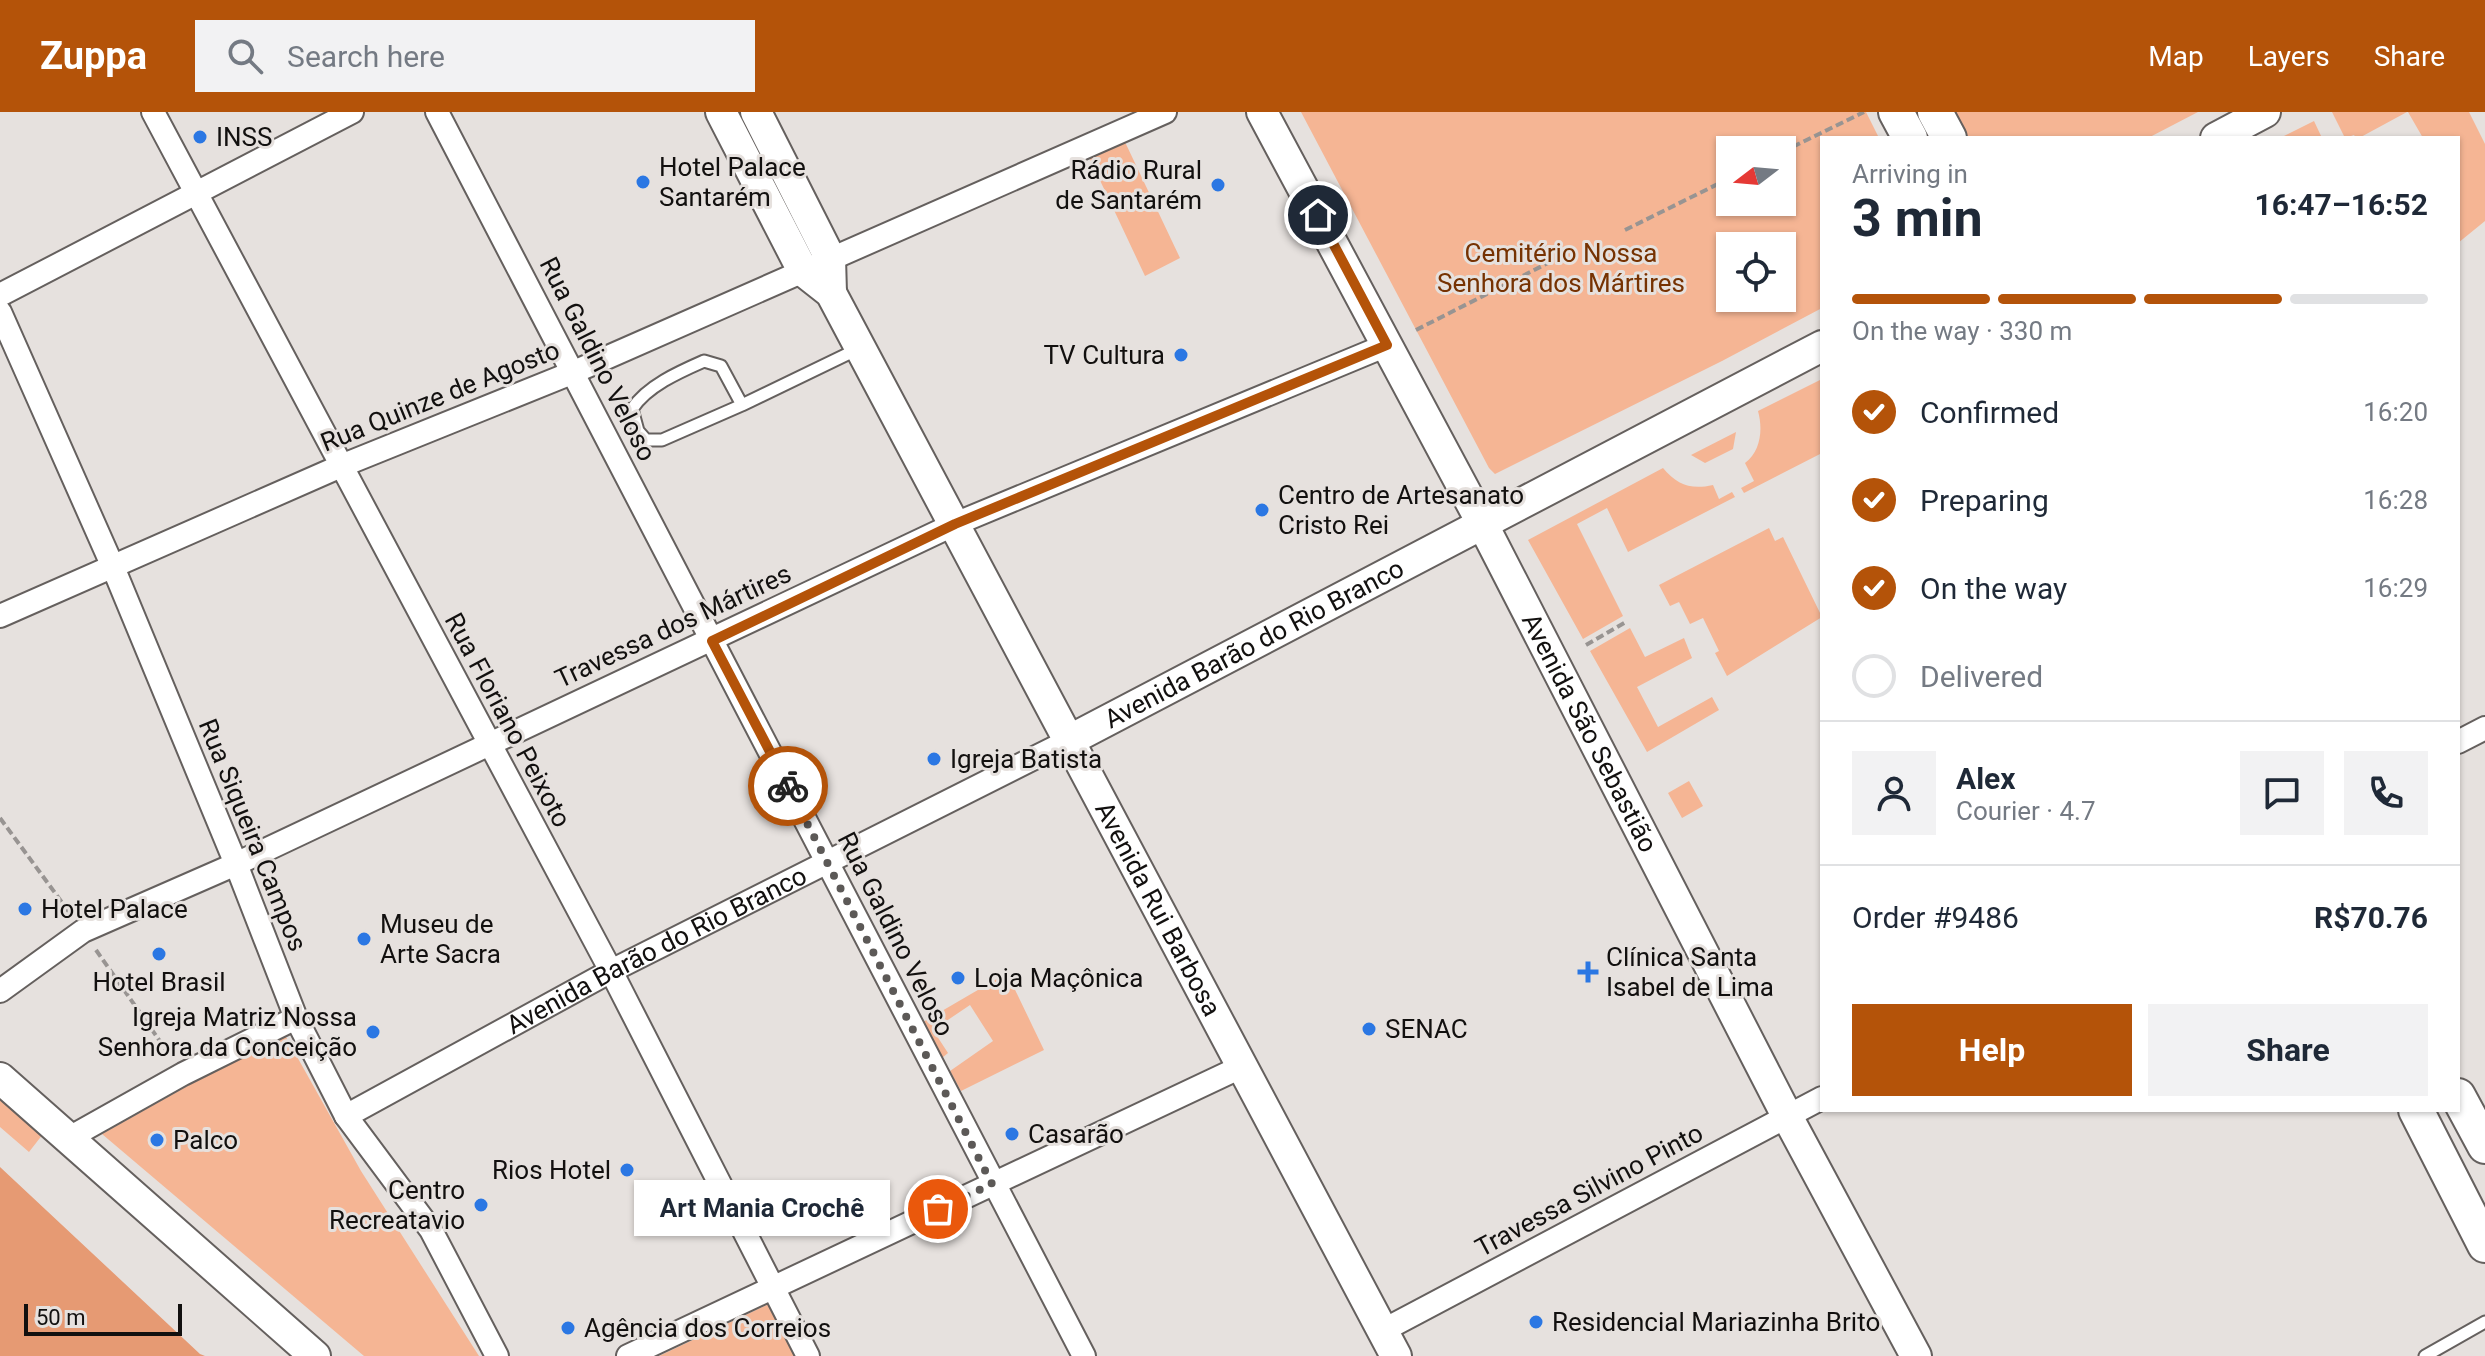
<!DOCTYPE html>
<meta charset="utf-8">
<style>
:root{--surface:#fff;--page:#f2f2f3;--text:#1f2937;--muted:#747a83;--line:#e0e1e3;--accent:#b45309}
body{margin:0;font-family:Roboto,sans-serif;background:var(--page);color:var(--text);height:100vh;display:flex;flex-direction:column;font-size:30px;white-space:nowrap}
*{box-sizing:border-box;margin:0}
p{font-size:26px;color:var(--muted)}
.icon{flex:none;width:44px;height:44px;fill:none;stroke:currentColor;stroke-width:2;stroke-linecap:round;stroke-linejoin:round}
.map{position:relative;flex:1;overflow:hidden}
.drawer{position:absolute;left:1820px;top:24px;width:640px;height:976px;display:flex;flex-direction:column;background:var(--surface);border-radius:0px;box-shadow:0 2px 6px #0004}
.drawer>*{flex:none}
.needle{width:52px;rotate:254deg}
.tools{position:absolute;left:1716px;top:24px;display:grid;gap:16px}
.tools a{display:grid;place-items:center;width:80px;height:80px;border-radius:0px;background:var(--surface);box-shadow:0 2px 6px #0004;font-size:40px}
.scale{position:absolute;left:24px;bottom:20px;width:158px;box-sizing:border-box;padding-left:8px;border:4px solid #12100f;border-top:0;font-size:22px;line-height:28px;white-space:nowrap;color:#12100f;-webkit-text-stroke:6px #e6e1de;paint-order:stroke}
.pin{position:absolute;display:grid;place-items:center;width:68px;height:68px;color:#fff;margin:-34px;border:4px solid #fff;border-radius:50%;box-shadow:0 2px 8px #0007}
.courier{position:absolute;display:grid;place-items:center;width:80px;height:80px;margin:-40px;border:6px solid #b45309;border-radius:50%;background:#fff;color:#222;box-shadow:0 2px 10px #0007}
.bubble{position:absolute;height:56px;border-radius:0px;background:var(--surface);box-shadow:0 2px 6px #0004;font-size:26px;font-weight:700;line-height:56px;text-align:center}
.headline em{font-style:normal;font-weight:700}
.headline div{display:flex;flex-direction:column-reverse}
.headline{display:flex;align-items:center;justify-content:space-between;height:136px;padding:0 32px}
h1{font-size:52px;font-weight:700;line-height:60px}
.bar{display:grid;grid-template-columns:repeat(4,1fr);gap:12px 8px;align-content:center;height:96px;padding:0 32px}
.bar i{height:10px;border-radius:6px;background:var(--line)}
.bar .selected{background:var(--accent)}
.bar p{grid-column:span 4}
.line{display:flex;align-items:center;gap:20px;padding:0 32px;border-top:2px solid var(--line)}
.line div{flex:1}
.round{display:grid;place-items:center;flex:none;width:84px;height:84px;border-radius:0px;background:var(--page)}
ol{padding:0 32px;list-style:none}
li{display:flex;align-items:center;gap:24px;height:88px}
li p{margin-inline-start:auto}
li .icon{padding:8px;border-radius:50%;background:var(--accent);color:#fff;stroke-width:4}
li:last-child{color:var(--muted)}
li i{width:44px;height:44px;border:4px solid var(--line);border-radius:50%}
.primary-button{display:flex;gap:16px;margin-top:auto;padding:16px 32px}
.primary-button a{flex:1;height:92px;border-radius:0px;background:var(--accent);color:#fff;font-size:32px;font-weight:700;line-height:92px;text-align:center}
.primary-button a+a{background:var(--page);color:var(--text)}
header{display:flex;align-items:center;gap:48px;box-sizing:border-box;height:112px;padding:0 40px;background:var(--accent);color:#fff}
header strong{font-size:38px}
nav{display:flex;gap:44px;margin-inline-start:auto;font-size:28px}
.search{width:560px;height:72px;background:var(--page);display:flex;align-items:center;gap:20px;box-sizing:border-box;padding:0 28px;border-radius:0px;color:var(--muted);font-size:30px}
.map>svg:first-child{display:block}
.green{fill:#f5b594;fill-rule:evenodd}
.water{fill:#e69a73}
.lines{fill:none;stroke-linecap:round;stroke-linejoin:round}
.lane-casing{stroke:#65605e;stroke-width:15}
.street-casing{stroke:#65605e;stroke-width:26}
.secondary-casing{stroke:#65605e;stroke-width:34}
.primary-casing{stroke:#65605e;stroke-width:38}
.path{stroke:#989492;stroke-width:4;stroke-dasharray:8 4;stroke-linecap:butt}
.lane{stroke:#fff;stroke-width:11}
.street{stroke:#fff;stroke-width:22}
.secondary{stroke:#fff;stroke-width:30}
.primary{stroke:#fff;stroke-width:34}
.done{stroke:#5c5957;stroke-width:8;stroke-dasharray:0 14.4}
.route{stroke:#b45309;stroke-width:10}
.poi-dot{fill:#2b77e3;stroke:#e6e1de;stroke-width:3}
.labels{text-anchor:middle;stroke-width:6;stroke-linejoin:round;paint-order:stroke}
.poi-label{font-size:26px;fill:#12100f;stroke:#e6e1de;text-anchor:start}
.park-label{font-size:26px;fill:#763202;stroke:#e6e1de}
.street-label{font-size:26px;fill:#12100f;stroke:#e6e1de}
</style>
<header>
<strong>Zuppa</strong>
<div class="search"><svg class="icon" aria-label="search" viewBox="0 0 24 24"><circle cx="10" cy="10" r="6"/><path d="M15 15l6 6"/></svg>Search here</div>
<nav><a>Map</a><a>Layers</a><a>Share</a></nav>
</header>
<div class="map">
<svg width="2485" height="1244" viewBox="0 0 2485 1244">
<rect width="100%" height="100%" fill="#e6e1de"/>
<path class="green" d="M1301,0H1866L1879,26H1822V196L1722,249L1495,362L1489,356ZM1730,38H1782V90H1730ZM1730,134H1782V186H1730Z
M1955,0H2198L2148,26H1969Z
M2332,0H2407L2359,26H2356L2354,23L2345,26Z
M2408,0H2469L2485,32V109L2458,131V26H2423Z
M2314,9L2322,26H2280Z
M1125,30L1180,146L1145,164L1089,45Z
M1822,267V341L1744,381L1741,376L1754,369L1745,351C1761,339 1763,317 1758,299Z
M1736,320L1733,337L1705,351L1691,343Z
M1663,356C1677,373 1691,378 1713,373L1719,387L1732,380L1735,385L1628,440L1607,396L1577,412L1623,504L1583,527L1528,428Z
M1769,416L1775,429L1783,425L1822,505L1727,564L1715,541L1719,539L1703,506L1690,512L1679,490L1670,494L1659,473Z
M1630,516L1645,545L1684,526L1692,546L1637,575L1658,615L1712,585L1719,598L1647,640L1590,539Z
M1689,669L1703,694L1682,706L1668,681Z
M1007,861L1044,938L961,979L950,959L993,929L970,893L933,918L948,941L942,946L923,910Z
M276,924L286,925L361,1059L479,1244H364L102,1022Z
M0,982L43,1022L29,1040L0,1015Z
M771,1191L798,1244H659Z"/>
<path class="water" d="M0,1055L200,1242L205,1244H0Z"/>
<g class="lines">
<defs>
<path id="lane" d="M742,293L721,254L704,249C679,260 647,274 632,297L638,319L646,328H662L742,293L860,236
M2425,1244L2485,1210"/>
<g id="street">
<path d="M153,0L611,859L808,1244"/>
<path d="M437,0L1084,1244"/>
<path d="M0,183L352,0"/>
<path d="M0,200L113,455L236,752L296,906L346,1004L431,1118L497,1244"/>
<path d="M0,504L341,354L574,260L1165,0"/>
<path d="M2458,630L2485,616"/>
<path d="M0,879L83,819L236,752L955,412L1387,233"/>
<path id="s1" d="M346,1004L611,859L1068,629"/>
<path d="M69,1026L183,962L296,906"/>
<path d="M1382,1219L1822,986"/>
<path d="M628,1244L1241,955"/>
</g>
<g id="secondary">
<path id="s2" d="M721,0L803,159L831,181L1396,1244"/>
<path d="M756,0L830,146L831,181"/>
<path id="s3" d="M1262,0L1482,411L1788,1006L1916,1244"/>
<path d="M2216,26L2265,0"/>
<path id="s4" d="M1068,629L1822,234"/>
<path d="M0,966L315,1244"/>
</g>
<path id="primary" d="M1896,0L1910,26
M1935,0L1949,26
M2458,984L2485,1034
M2416,998L2485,1133"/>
</defs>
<use href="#lane" class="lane-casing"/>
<use href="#street" class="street-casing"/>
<use href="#secondary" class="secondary-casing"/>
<use href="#primary" class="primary-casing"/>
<path class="path" d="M1782,40L1864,0
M1625,118L1730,66
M1416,218L1550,150
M1586,533L1626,510
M0,706L72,804
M96,838L171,945"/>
<use href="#lane" class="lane"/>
<use href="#street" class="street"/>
<use href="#secondary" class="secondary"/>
<use href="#primary" class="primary"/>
</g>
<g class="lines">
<path class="done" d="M788,674L992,1072L938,1097"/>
<path class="route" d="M788,674L712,529L955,412L1387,233L1318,103"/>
</g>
<g class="poi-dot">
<circle cx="200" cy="25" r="8"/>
<circle cx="643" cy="70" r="8"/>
<circle cx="1218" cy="73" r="8"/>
<circle cx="1181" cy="243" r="8"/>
<circle cx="1262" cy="398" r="8"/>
<circle cx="934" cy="647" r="8"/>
<circle cx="25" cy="797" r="8"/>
<circle cx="364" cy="827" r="8"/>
<circle cx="159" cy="842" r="8"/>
<path d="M1584 848h8v8h8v8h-8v8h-8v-8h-8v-8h8z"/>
<circle cx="958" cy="866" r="8"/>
<circle cx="1369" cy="917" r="8"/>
<circle cx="373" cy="920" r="8"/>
<circle cx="1012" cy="1022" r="8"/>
<circle cx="157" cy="1028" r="8"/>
<circle cx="627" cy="1058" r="8"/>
<circle cx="481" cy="1093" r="8"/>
<circle cx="1536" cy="1210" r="8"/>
<circle cx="568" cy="1216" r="8"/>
</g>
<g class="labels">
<g class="poi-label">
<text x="216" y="34">INSS</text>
<text x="659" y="64">Hotel Palace<tspan x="659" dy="30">Santarém</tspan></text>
<text x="1202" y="67" text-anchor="end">Rádio Rural<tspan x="1202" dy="30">de Santarém</tspan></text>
<text x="1165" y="252" text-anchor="end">TV Cultura</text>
<text x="1278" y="392">Centro de Artesanato<tspan x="1278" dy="30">Cristo Rei</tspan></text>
<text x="950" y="656">Igreja Batista</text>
<text x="41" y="806">Hotel Palace</text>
<text x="380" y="821">Museu de<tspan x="380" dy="30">Arte Sacra</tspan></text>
<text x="1606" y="854">Clínica Santa<tspan x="1606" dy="30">Isabel de Lima</tspan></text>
<text x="974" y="875">Loja Maçônica</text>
<text x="159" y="879" text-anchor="middle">Hotel Brasil</text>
<text x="357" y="914" text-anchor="end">Igreja Matriz Nossa<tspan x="357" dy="30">Senhora da Conceição</tspan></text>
<text x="1385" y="926">SENAC</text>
<text x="1028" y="1031">Casarão</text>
<text x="173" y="1037">Palco</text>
<text x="611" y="1067" text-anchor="end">Rios Hotel</text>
<text x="465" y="1087" text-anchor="end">Centro<tspan x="465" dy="30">Recreatavio</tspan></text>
<text x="1552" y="1219">Residencial Mariazinha Brito</text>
<text x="584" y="1225">Agência dos Correios</text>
</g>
<g class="park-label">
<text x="1561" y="150">Cemitério Nossa<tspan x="1561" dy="30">Senhora dos Mártires</tspan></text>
</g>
<g class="street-label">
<text transform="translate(598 247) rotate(63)" y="9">Rua Galdino Veloso</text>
<text transform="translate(440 284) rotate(-22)" y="9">Rua Quinze de Agosto</text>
<text transform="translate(673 514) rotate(-25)" y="9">Travessa dos Mártires</text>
<text dy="9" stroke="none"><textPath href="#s4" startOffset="210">Avenida Barão do Rio Branco</textPath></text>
<text transform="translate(508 608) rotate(62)" y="9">Rua Floriano Peixoto</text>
<text dy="9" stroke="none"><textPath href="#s3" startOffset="702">Avenida São Sebastião</textPath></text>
<text transform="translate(253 723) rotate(68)" y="9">Rua Siqueira Campos</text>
<text dy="9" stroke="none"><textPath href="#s2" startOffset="912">Avenida Rui Barbosa</textPath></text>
<text transform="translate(896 822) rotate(63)" y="9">Rua Galdino Veloso</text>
<text dy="9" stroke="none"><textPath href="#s1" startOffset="352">Avenida Barão do Rio Branco</textPath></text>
<text transform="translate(1589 1078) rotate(-28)" y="9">Travessa Silvino Pinto</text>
</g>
</g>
</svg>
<div class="tools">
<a><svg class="needle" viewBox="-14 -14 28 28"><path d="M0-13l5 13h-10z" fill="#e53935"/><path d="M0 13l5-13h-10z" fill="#747a83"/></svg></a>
<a><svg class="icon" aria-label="locate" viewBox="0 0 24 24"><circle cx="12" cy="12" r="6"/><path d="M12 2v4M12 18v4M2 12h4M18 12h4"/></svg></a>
</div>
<div class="scale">50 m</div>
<div class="pin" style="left:938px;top:1097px;background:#ea580c"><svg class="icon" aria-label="bag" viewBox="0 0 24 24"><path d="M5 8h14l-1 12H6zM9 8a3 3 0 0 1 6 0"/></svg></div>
<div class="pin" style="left:1318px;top:103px;background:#1f2937"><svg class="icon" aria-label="home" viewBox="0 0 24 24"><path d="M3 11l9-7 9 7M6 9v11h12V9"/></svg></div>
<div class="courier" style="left:788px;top:674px"><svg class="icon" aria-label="bike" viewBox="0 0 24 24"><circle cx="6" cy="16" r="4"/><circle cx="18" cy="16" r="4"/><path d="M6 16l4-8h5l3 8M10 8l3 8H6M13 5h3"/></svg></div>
<div class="bubble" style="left:634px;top:1068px;width:256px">Art Mania Crochê</div>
<section class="drawer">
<div class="headline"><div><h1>3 min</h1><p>Arriving in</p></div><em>16:47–16:52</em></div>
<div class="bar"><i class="selected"></i><i class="selected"></i><i class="selected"></i><i></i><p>On the way · 330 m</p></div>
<ol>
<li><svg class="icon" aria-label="check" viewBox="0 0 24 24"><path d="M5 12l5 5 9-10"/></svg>Confirmed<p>16:20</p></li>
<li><svg class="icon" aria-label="check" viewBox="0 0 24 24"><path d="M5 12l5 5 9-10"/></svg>Preparing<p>16:28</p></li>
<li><svg class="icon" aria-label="check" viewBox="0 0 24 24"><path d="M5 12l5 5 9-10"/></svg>On the way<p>16:29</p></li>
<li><i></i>Delivered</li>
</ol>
<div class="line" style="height:144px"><a class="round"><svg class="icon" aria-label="person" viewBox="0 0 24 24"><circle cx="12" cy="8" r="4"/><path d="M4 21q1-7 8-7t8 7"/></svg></a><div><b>Alex</b><p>Courier · 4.7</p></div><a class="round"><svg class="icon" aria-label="chat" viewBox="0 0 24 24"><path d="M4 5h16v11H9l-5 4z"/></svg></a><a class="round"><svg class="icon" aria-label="phone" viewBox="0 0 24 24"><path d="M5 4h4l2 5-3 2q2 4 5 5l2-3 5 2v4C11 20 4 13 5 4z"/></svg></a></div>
<div class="line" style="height:104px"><div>Order #9486</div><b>R$70.76</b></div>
<div class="primary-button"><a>Help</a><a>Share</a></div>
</section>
</div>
